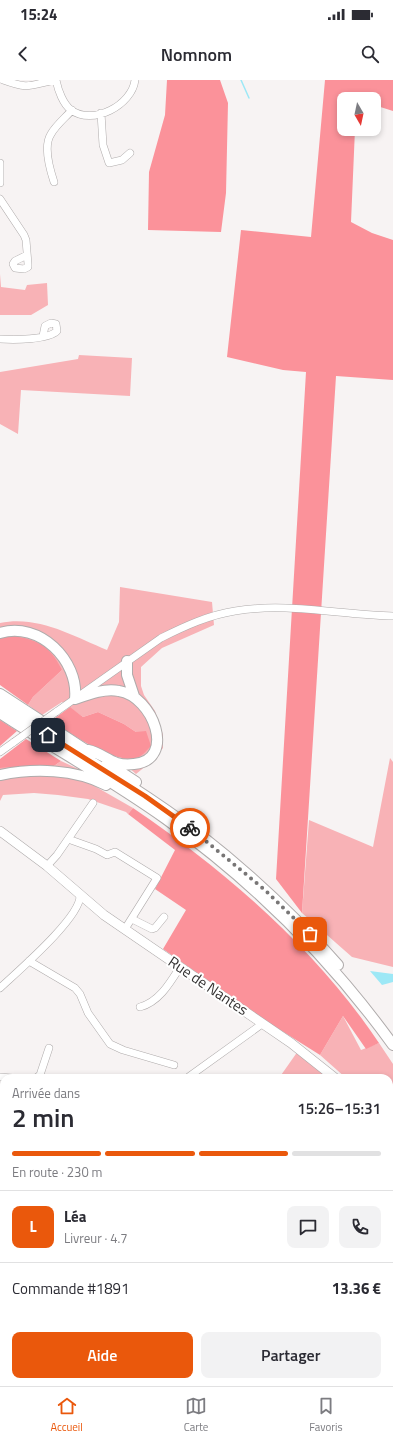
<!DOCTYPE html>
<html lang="fr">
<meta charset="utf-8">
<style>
:root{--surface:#fff;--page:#f2f2f3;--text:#2b2b33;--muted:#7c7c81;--line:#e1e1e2;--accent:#ea580c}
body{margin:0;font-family:"Titillium Web",sans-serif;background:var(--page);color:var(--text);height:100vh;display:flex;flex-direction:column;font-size:15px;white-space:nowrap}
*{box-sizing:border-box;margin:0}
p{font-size:13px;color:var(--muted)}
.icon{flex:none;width:22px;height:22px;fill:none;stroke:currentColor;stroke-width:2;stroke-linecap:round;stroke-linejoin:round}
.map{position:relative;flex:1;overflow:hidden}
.panel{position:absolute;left:0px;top:994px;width:393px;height:312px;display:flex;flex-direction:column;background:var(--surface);border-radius:12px 12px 0 0;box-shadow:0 2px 6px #0003}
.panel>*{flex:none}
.needle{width:26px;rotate:171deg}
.controls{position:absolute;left:337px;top:12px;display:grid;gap:8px}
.controls a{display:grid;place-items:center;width:44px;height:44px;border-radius:8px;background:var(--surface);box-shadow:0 2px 6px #0003;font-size:20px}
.pin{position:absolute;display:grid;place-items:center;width:34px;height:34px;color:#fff;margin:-17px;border-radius:8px;box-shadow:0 2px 6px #0006}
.courier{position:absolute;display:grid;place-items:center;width:40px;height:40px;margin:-20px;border:3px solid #ea580c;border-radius:50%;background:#fff;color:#222;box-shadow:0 1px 5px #0007}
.headline em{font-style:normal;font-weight:600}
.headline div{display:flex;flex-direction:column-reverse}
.headline{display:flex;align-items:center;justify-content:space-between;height:68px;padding:0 12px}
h1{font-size:26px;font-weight:600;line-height:30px}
.bar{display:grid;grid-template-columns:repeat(4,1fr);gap:6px 4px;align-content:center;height:48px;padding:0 12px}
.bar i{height:5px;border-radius:3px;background:var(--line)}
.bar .active{background:var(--accent)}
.bar p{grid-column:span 4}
.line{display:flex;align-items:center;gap:10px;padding:0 12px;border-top:1px solid var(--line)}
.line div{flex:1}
.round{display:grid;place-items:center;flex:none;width:42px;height:42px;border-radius:8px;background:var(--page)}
.button{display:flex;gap:8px;margin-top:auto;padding:8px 12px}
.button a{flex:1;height:46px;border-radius:8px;background:var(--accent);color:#fff;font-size:16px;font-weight:600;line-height:46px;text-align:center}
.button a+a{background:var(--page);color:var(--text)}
.status{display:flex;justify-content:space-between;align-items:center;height:28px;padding:0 20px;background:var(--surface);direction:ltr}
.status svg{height:11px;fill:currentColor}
header{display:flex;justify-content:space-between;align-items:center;height:52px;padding:0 12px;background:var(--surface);font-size:18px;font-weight:600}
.menu{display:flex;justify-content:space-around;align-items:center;height:56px;border-top:1px solid var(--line);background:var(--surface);font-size:11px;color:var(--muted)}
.menu a{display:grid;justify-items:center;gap:2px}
.menu .active{color:var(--accent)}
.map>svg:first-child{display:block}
.green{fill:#f8b2b6}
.forest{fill:#fb929a}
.water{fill:#9de8f6}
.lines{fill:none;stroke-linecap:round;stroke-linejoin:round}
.stream{stroke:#9de8f6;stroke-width:1.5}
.minor-casing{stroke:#afabab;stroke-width:8}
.major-casing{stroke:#afabab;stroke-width:10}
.highway-casing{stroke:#afabab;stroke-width:12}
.minor{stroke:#fff;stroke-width:7}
.major{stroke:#fff;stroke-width:9}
.highway{stroke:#fff;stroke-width:10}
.minor-bridge-casing{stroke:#afabab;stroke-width:8;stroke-linecap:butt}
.minor-bridge{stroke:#fff;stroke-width:7}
.done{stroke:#787676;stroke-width:4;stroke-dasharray:0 7.2}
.route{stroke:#ea580c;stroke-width:5}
.labels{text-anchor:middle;stroke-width:4;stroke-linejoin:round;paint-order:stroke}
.street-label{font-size:15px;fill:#343232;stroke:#fff}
</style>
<div class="status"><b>15:24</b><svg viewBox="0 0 49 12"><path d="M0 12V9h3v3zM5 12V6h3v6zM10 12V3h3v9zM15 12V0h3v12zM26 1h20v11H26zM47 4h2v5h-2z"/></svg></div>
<header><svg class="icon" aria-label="back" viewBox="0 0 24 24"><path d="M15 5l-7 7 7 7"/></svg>Nomnom<svg class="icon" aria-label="search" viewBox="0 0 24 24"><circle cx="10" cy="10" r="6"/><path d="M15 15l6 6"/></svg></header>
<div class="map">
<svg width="393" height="1306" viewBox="0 0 393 1306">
<rect width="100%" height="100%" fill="#f7f3f3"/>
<path class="green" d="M0,194L1,207L25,210L27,205L47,203L48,225L31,235H0Z
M79,275L132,278L130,316L21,310L18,354L0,344V292L78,279Z
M120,507L212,522L214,545L162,568L141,587V606L144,615L155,631L163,655V668L152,681L136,694L118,678L139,677L136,652L124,644L98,632L83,637L62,622L42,635L28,625L33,617L62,590L7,555L0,558V543C38,535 73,556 107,570L119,542Z
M390,678L393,682V887L352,877L302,833L309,740L373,767Z
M61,681L87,693L91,704L133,728L128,734L126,732L88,719L58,715L34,713L3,715L0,721V688L54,686Z
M343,936L361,970L379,963L393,984V1082L389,1071V998H346L320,975Z
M298,971L328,998H279Z
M389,1094L393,1105V1188L389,1189Z
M4,1183V1227L0,1230V1184Z
M393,1244V1306H101V1302H389V1245Z"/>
<path class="forest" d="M167,0H220L228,23L226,113L221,152L148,150L149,92L165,35Z
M325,0H393V31L374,25V19H344V49H355L351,142L372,153L393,160V300L336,296L302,833L276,799L306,292L283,290L227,277L241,150L311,157Z
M7,555C35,559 49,563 62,590L33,617L28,625L0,605V558Z
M70,627L83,637L98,632L124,644L136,652L146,651L151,666C148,669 143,675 139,677C116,687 71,653 51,641Z
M0,640L17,651L0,666Z
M26,659L61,681L54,686L0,688V679Z
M133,728C225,790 317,870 379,963L366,969L343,936L320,975L258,936L163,869L186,830L155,809L175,770L128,734Z
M4,1227V1260L0,1261V1230Z"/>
<path class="water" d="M370,891L393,894V902L382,905Z"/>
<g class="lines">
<path class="stream" d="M241,0L249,18"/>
<defs>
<path id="minor" d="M3,0C31,10 29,5 55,0
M56,0C58,10 63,24 71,30C93,46 132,25 135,0
M101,33L103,65L109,83L122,80L130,73
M0,83V103
M54,102C50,90 43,66 51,54C56,45 65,38 72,30
M0,119L24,155L26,160L28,184V187L24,189L15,188L13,184L15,181L27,175
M0,259C13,260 48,260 57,251L56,244L51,243L45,246L43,256
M56,632L161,558C185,546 209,535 235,531C287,522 341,535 393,536
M0,672L14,662
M68,759L96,769L107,775L115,772L157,798L125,849
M47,786L57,775L93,723
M132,839L152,849L155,848L164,837
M29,881L75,908L80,914L88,933L110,964L123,970L174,985
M0,908C18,891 80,838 80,816
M140,927C159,922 170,903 180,887
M0,997L12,998
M36,998L40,995L49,968
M187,998L262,944
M0,1147H4
M389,1215H393"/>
<path id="major" d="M0,751L47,786L104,835L291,963L335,998
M389,1081L393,1092"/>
<path id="highway" d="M0,553C39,541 79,580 75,619C89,614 105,608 119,611C153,616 177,680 134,684C111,687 106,674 88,670
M127,581V595L134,616
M0,614L92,674
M0,625C66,667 136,706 199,754C249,793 296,837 338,885
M0,633C55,669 113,701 166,739C254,802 330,878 393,965
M107,683L136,702
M0,695C34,688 75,689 106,705"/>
</defs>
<use href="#minor" class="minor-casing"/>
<use href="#major" class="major-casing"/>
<use href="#highway" class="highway-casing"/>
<use href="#minor" class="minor"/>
<use href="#major" class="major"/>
<use href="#highway" class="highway"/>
<defs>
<path id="minor-bridge" d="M14,662L56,632"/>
</defs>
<use href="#minor-bridge" class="minor-bridge-casing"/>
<use href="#minor-bridge" class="minor-bridge"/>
</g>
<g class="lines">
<path class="done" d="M190,748L265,810L310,854"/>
<path class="route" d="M48,655L145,716L190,748"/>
</g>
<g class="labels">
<g class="street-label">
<text transform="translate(208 906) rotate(34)" y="5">Rue de Nantes</text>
</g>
</g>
</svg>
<div class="controls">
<a><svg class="needle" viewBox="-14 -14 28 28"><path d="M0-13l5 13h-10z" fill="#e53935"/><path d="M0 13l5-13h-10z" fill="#7c7c81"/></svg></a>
</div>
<div class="pin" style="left:310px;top:854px;background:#ea580c"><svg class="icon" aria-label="bag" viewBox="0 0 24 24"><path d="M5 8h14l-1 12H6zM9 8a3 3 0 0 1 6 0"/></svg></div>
<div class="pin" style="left:48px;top:655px;background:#1f2937"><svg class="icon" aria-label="home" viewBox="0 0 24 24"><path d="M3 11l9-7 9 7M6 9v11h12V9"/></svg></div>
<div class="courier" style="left:190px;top:748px"><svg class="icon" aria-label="bike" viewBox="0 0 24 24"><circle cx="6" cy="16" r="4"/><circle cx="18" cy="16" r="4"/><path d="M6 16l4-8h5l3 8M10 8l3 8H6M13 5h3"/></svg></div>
<section class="panel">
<div class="headline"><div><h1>2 min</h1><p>Arrivée dans</p></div><em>15:26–15:31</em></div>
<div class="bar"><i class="active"></i><i class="active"></i><i class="active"></i><i></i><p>En route · 230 m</p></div>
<div class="line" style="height:72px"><b class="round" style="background:var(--accent);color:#fff">L</b><div><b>Léa</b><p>Livreur · 4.7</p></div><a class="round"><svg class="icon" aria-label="chat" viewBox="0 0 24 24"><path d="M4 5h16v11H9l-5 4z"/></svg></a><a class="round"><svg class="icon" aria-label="phone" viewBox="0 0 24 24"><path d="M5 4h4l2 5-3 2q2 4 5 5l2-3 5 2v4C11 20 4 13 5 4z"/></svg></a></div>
<div class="line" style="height:52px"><div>Commande #1891</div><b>13.36 €</b></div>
<div class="button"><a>Aide</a><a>Partager</a></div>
</section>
</div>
<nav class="menu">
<a class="active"><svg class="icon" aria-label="home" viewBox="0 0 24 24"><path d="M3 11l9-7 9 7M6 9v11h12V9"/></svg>Accueil</a>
<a><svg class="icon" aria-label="map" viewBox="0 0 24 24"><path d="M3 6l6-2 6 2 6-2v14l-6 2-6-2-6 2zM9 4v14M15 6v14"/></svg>Carte</a>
<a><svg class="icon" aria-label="saved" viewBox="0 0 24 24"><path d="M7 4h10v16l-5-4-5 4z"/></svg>Favoris</a>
</nav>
